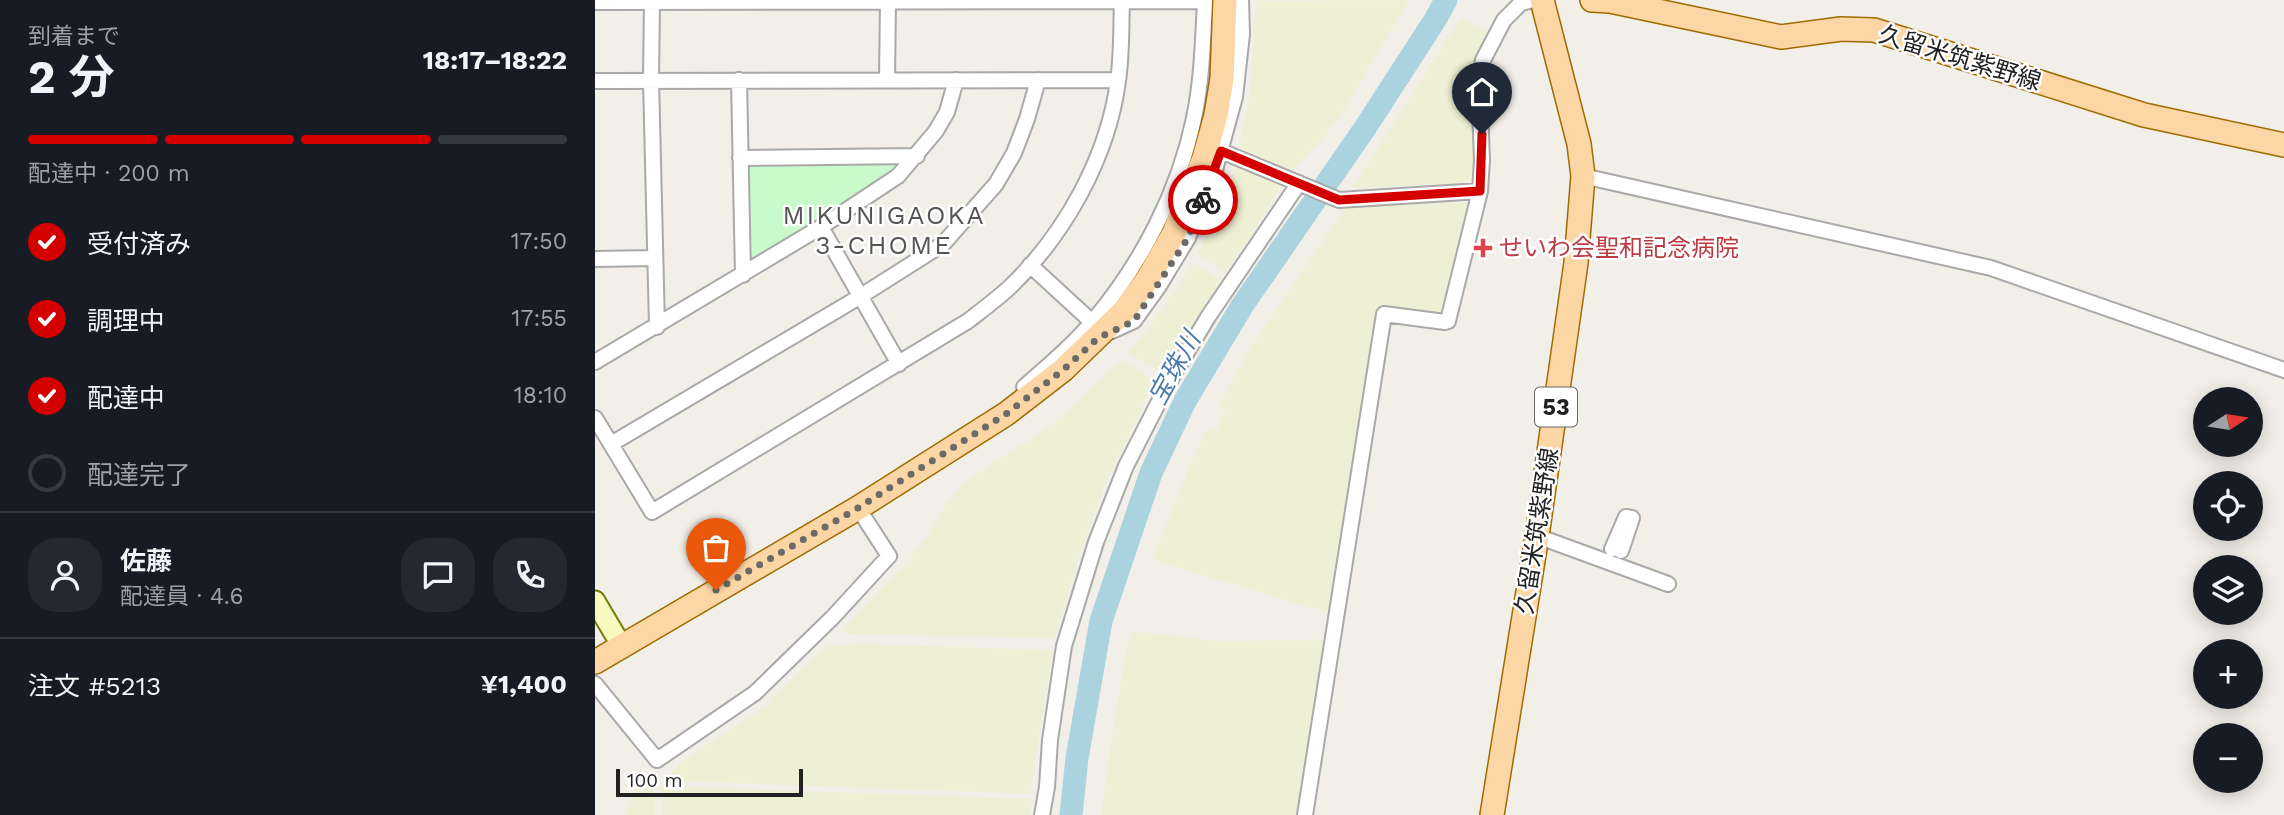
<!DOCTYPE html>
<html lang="ja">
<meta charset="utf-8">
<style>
:root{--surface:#171b24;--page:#242831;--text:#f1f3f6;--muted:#9ea1a6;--line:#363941;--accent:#d40000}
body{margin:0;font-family:"Work Sans","Noto Sans JP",sans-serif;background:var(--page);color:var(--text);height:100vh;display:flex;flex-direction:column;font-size:26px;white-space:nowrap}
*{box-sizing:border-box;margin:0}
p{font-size:23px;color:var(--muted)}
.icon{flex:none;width:38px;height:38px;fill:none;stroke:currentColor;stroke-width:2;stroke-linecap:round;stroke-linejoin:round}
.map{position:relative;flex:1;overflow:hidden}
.drawer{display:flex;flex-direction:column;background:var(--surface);width:595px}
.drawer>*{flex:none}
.needle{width:46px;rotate:78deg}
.buttons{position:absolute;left:1598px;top:387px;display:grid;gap:14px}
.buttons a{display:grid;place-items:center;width:70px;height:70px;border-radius:50%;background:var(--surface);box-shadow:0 4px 18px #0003;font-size:35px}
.scale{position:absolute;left:21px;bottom:18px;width:187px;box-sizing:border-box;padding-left:7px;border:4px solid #222;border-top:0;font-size:19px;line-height:24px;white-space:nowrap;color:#222;-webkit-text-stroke:5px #fff;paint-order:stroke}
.pin{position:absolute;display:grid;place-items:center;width:60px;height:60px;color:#fff;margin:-72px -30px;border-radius:50% 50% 50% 0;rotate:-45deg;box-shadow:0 0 7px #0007}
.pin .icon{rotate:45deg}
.courier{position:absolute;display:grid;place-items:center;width:70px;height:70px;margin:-35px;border:5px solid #d40000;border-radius:50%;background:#fff;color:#222;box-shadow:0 2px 9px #0007}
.overview em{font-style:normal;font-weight:700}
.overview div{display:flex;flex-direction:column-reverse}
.overview{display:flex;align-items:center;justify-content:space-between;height:119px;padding:0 28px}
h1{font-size:46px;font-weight:700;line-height:52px}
.bar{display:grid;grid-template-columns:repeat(4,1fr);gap:10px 7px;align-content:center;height:84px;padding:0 28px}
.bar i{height:9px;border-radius:5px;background:var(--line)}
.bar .active{background:var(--accent)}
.bar p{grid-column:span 4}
.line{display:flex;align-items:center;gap:18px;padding:0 28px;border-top:2px solid var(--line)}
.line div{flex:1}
.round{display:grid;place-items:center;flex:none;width:74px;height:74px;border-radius:28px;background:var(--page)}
ol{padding:0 28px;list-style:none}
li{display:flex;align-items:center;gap:21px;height:77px}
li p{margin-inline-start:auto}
li .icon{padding:7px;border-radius:50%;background:var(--accent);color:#fff;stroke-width:4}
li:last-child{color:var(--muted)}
li i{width:38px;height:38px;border:4px solid var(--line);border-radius:50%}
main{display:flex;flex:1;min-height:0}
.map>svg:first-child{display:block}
.farmland{fill:#eef0d5}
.park{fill:#c8facc}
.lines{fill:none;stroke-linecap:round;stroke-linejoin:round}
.river{stroke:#aad3df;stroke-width:23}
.street-casing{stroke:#a9a9a9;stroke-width:18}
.secondary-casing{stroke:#707d05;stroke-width:23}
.primary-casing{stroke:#a06b00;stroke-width:26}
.street{stroke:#fff;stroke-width:14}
.secondary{stroke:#f7fabf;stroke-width:19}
.primary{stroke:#fcd6a4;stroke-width:23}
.done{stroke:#6b6a68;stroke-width:7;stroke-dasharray:0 12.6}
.route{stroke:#d40000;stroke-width:9}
.health-dot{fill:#e0444e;stroke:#fff;stroke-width:2.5}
.labels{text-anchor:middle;stroke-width:5;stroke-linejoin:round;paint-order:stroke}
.shield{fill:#fff;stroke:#646464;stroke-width:2}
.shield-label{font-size:23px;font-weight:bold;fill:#222}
.street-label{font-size:24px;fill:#222;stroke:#fff}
.health-label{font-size:24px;fill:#be3a42;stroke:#fff;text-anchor:start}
.neighbourhood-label{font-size:26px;letter-spacing:2px;fill:#555;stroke:#fff}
.water-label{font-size:26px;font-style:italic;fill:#4a7aab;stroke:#fff}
</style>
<main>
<section class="drawer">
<div class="overview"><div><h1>2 分</h1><p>到着まで</p></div><em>18:17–18:22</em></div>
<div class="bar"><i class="active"></i><i class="active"></i><i class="active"></i><i></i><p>配達中 · 200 m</p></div>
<ol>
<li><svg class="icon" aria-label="check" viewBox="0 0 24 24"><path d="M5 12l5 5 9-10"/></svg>受付済み<p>17:50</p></li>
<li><svg class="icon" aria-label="check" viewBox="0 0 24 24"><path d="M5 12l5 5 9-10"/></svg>調理中<p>17:55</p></li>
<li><svg class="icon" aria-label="check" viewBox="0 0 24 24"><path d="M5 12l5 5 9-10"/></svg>配達中<p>18:10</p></li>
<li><i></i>配達完了</li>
</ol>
<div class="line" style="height:126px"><a class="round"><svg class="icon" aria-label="person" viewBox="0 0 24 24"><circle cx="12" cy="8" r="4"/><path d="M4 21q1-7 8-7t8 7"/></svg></a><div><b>佐藤</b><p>配達員 · 4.6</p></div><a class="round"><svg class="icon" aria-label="chat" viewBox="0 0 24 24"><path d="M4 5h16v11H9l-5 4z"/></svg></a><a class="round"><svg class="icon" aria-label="phone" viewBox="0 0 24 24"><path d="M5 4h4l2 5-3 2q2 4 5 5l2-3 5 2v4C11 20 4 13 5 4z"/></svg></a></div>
<div class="line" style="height:91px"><div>注文 #5213</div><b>¥1,400</b></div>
</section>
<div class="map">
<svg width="1689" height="815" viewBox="0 0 1689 815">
<rect width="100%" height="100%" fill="#f2efe9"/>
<path class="farmland" d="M814,0L746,115L726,141L695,173L644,147L655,93L661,1Z
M866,18L894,32L882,61L877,84L880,174L870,183L757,188Z
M645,162L687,183L663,225L631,272L604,256L603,252L618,221L630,188L636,182L639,167Z
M875,203L848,316L787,307L737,614L557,560L598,458L613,428L621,431L631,409L624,405L658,343L752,206Z
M599,263L627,282L568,373L535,355L534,351L552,330Z
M529,361L560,381L509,486L481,566L460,638L252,634L248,631L250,627L308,566L331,538L352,503L367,485L397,463L438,438L471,412L523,363Z
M535,631L621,641L732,640L703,815H506L520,715Z
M268,644L458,650L435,794L76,781L75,773L89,760L173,705L177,698L232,646Z
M51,783H59L60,815H29L43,788Z
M66,786L438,799L435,815H68Z"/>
<path class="park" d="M303,161L305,169L158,262L152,258V168L156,163Z"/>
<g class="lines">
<path class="river" d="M476,815L482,758L506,621L556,473L590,401L647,306L770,128L840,20L851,0"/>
<defs>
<path id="street" d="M0,2L610,1C608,40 607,80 599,118C584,191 547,263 498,321C478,345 453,366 429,387
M57,2L56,79L62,327
M144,80L148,275
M292,80L293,0
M0,81L523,80
M626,151L744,200L885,191
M145,158L322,156
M988,176L1396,268L1689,370
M226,227L304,364
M0,259L60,258
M435,265L497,322
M517,331L539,321L564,286L593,238L620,170L640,97L647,34L646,0
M0,362L226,227L303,176L341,131L352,112L361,80
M0,418L57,512L373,321C387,310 402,299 415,287C470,234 513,157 523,81C527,54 526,27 527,0
M16,444L266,296L348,244L401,184L419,153L432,119L443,80
M942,536L1073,584
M1017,549L1031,517L1037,518L1026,551
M0,684L62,760L160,693L238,617L294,556L263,508
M447,815L452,787L455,740L469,646L501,542L531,466L574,382L613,317L704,183
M710,815L789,314L850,322L853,321L885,191L887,160L884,82L888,60L909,20L926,3L938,0"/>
<path id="secondary" d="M0,601L26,645"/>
<path id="primary" d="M997,0L1015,1L1186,37L1246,29L1279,30L1549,115L1689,145
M0,662L263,508L411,414L468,370L531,309L554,277L579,233L609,158L621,115L627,79L630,0
M897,815L942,536L981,263L988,176L984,144L947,0"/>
</defs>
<use href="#street" class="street-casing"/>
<use href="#secondary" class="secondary-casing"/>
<use href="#primary" class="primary-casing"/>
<use href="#street" class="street"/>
<use href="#secondary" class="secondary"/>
<use href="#primary" class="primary"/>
</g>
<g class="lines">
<path class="done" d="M121,590L263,508L411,414L468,370L503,338L539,321L593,238L608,200"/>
<path class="route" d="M608,200L626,151L744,200L885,191L887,134"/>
</g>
<path class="health-dot" d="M884.5 237.5h7v7h7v7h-7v7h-7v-7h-7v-7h7z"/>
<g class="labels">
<rect class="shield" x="940" y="387.5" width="42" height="39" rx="5"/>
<g class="shield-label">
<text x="961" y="415">53</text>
</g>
<g class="street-label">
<text transform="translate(1365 58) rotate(17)" y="8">久留米筑紫野線</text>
<text transform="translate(942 531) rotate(-81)" y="8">久留米筑紫野線</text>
</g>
<g class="health-label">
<text x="904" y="256">せいわ会聖和記念病院</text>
</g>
<g class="neighbourhood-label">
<text x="289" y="224">MIKUNIGAOKA<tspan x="289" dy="30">3-CHOME</tspan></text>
</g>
<g class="water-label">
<text transform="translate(579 368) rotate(-61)" y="9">宝珠川</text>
</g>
</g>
</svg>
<div class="buttons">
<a><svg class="needle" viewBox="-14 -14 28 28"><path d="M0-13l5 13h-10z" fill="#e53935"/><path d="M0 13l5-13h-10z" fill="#9ea1a6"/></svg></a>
<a><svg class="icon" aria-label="locate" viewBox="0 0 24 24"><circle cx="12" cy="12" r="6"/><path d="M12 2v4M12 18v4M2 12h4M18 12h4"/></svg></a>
<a><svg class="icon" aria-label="layers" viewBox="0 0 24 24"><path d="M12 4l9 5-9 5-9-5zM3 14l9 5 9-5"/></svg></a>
<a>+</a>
<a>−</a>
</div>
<div class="scale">100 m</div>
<div class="pin" style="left:121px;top:590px;background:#ea580c"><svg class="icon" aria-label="bag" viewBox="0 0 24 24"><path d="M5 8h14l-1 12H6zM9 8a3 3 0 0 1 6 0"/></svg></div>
<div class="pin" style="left:887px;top:134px;background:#1f2937"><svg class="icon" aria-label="home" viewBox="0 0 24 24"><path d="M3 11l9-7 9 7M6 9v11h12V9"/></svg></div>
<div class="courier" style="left:608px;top:200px"><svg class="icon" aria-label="bike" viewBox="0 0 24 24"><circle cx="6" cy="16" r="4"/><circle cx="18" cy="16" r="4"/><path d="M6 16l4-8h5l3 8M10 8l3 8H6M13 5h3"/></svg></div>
</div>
</main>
